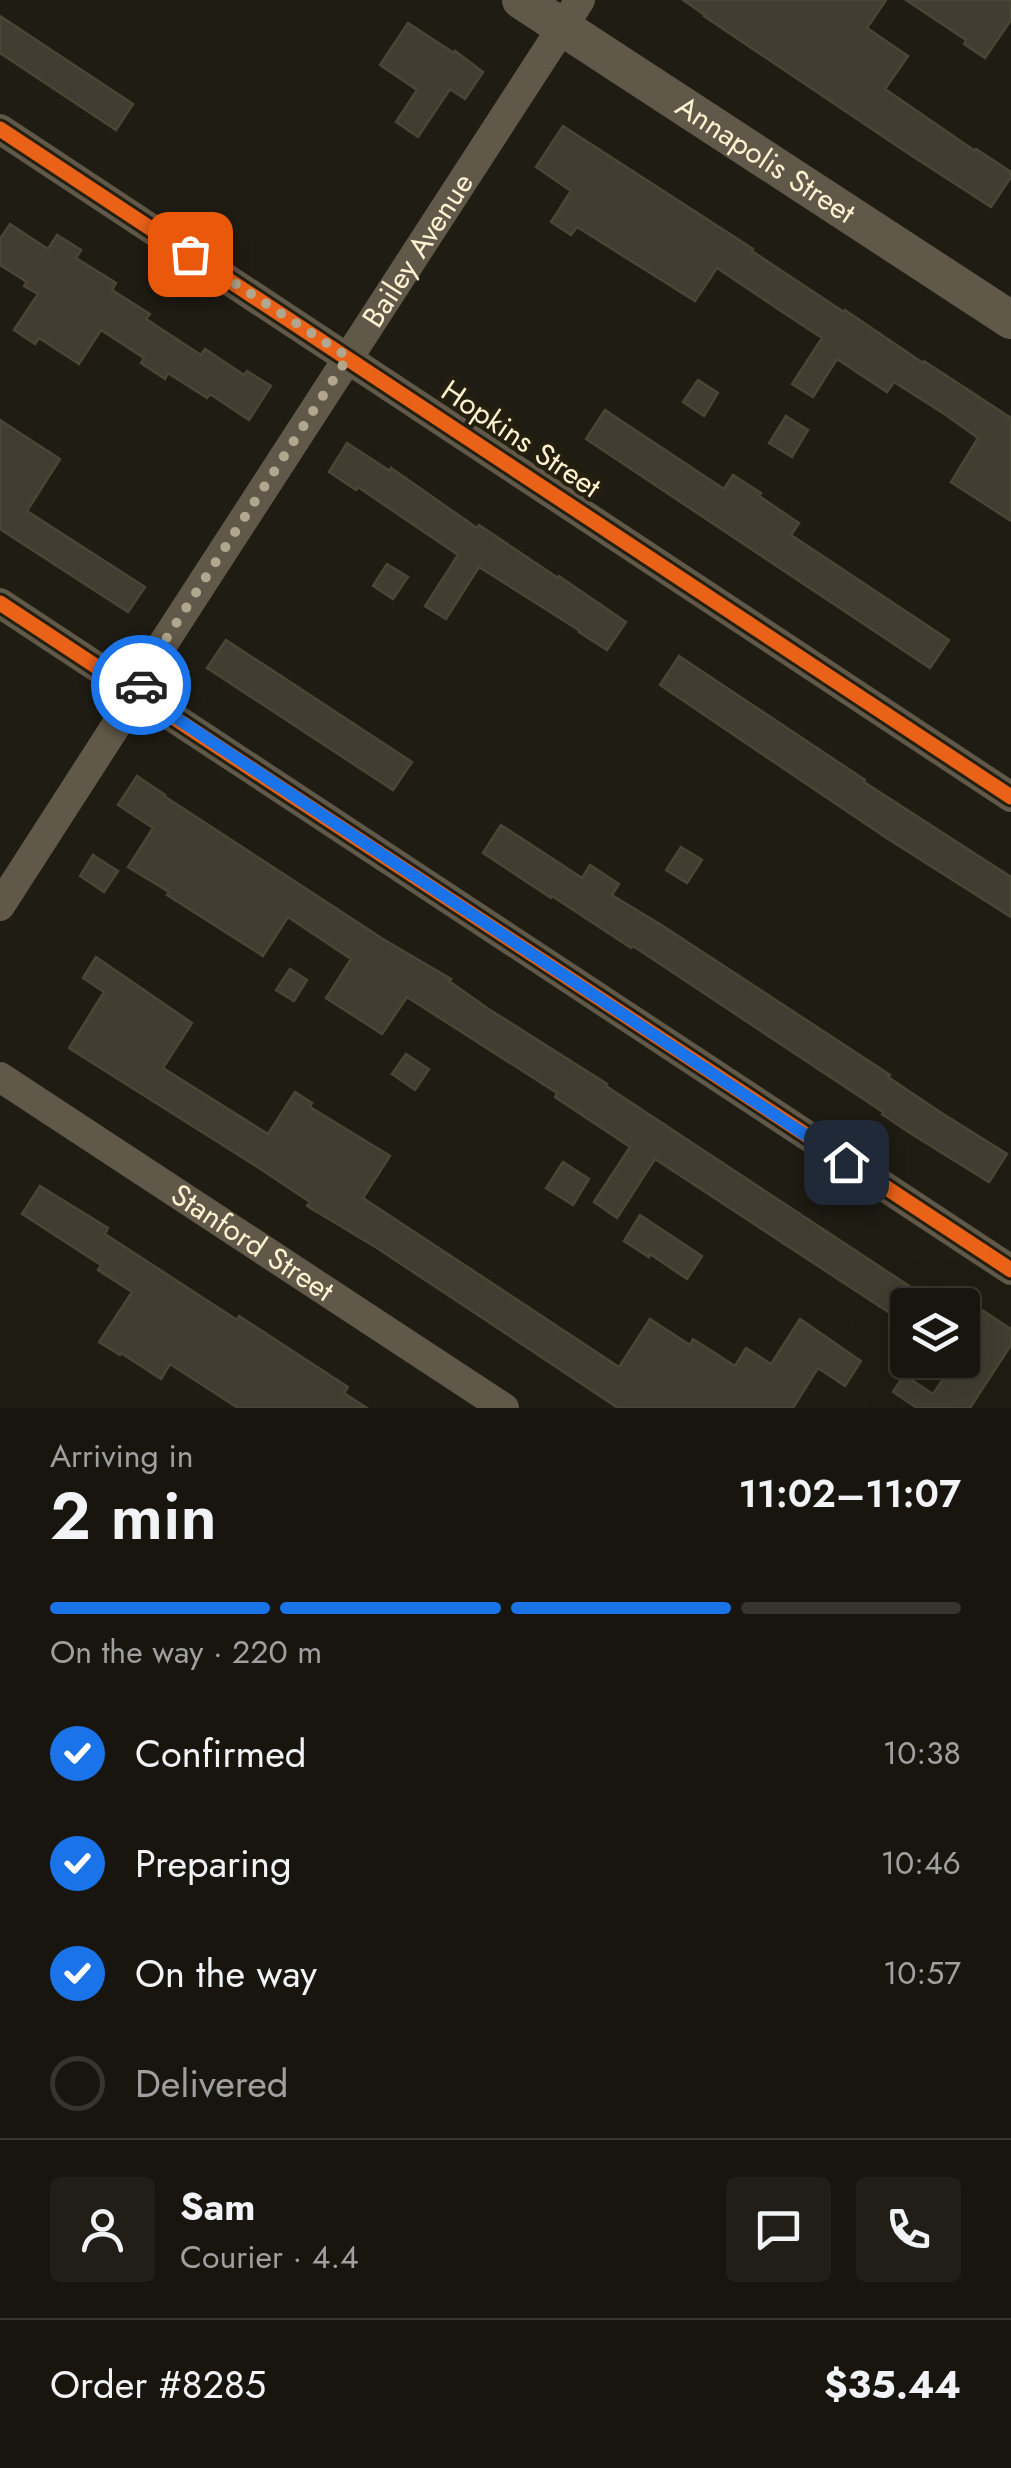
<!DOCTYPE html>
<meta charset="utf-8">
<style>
:root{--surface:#17150e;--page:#201e17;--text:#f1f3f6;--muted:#9e9f9e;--line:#36342e;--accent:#1a73e8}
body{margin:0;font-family:Jost,sans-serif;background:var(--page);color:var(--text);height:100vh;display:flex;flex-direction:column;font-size:38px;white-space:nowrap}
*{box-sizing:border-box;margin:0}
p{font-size:32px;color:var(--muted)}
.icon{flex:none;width:55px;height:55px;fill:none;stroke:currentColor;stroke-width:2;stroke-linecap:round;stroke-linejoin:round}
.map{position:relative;height:1408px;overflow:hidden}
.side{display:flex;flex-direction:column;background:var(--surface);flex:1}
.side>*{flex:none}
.buttons{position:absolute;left:890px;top:1288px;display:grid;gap:20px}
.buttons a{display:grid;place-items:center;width:90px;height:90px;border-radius:10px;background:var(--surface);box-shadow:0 10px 40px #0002,0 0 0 2px var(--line);font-size:50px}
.pin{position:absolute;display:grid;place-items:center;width:85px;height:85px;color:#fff;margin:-42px;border-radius:20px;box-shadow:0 5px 15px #0006}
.courier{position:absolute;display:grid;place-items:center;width:100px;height:100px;margin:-50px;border:8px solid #1a73e8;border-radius:50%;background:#fff;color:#222;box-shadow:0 2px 12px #0007}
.head em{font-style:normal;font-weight:600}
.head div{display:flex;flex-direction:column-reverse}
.head{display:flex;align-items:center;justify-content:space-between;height:170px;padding:0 50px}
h1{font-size:65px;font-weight:600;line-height:75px}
.bar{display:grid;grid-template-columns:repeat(4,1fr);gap:15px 10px;align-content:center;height:120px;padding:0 50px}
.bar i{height:12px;border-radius:8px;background:var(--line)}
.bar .current{background:var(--accent)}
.bar p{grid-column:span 4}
.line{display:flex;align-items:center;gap:25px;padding:0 50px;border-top:2px solid var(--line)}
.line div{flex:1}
.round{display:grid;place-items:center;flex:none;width:105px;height:105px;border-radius:10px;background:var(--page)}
ol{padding:0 50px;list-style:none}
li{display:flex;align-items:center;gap:30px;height:110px}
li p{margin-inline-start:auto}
li .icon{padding:10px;border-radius:50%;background:var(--accent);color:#fff;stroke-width:4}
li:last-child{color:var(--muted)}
li i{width:55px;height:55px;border:5px solid var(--line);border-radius:50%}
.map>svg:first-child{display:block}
.building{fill:#413d30;stroke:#4a4535;stroke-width:2.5}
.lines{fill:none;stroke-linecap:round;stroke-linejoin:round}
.minor{stroke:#605848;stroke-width:30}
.tertiary{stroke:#605848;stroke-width:38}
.cycleway-casing{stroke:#241f0e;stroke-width:21}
.cycleway{stroke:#ea6118;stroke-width:15}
.done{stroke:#b1a78e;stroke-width:10;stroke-dasharray:0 18}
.route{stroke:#1a73e8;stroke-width:12}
.labels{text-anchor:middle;stroke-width:8;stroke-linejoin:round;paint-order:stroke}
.street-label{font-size:30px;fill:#fff2d0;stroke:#241f0e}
</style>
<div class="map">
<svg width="1011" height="1408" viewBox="0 0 1011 1408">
<rect width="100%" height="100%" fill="#1f1c13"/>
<path class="building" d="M683,0H886L867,28L908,56L885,89L975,151L976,149L1011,172V177L991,207L903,150L704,16L705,15Z
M906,0H1011V20L985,58L964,44L966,40Z
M0,16L133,104L116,130L0,53Z
M408,23L454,53L455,51L483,72L465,99L450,89L418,137L396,122L417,90L380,65Z
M563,126L753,249L752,251L791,277L844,312L845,310L923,363L924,361L1011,418V521L951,482L978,438L946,415L894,382L887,392L837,359L813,397L792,384L822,338L784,313L717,268L695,301L577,227L571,235L551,222L571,191L536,167Z
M10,224L48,249L57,235L81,250L76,258L116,283L112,290L150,314L146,319L201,355L205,349L244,375L247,371L271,386L249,420L210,394L207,398L168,373L165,379L141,363L144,358L101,330L79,364L39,338L35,344L14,330L38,294L24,286L27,282L0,265V239Z
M698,380L718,393L704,416L683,402Z
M605,410L724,489L733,475L761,493L759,496L799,523L791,535L949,640L930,668L586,439Z
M786,416L808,430L792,457L769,443Z
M0,420L60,459L27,511L145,587L128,612L0,529Z
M347,443L390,471L391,468L477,528L479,525L558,578L559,576L626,622L607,650L579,632L580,631L479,567L446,619L425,606L458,555L358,487L356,490L329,472Z
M387,564L408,577L393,599L373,586Z
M226,640L412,762L393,790L207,668Z
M679,656L865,780L864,782L1011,877V917L885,837L660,685Z
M137,776L165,795L164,796L383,939L451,979L449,981L487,1008L607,1084L606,1086L938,1305H908V1325L655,1159L617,1218L594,1202L630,1147L555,1097L557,1093L407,997L382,1034L326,998L351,959L288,917L263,956L167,895L169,892L128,867L153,828L118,805Z
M501,825L582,878L590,865L619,884L612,895L663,926L890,1075L888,1077L940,1112L1007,1154L989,1182L910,1133L882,1114L883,1112L633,946L631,948L552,896L551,898L483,853Z
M681,847L702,860L687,883L666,870Z
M93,855L118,871L104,892L80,876Z
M96,957L192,1023L163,1068L268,1134L295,1092L312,1103L310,1107L390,1156L363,1198L619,1367L650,1319L690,1345L693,1339L735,1366L746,1348L771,1364L800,1319L861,1361L845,1386L818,1368L793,1408H618L377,1248L307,1206L310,1202L259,1168L69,1048L104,992L83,978Z
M290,969L307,980L294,1001L276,990Z
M406,1054L429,1069L415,1090L392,1074Z
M563,1162L589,1179L573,1205L546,1188Z
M40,1186L108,1228L105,1234L237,1320L239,1316L348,1387L344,1393L367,1408H238L170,1364L161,1379L121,1353L120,1355L99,1342L132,1292L98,1270L101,1265L22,1214Z
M640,1215L702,1256L687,1279L650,1254L649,1257L624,1241Z
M962,1297L1011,1329V1345L970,1408H917L893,1392L904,1375L933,1394L956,1360H962Z"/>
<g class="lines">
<g class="minor">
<path d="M0,129L1011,797"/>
<path d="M0,603L1011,1270"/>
<path id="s1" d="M0,906L137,693L148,667L580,0"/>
<path id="s2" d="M0,1077L504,1408"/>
</g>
<path class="tertiary" id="s3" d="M521,0L1011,320"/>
<defs>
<path id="cycleway" d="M0,129L1011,797
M0,603L1011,1270"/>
</defs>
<use href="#cycleway" class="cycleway-casing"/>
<use href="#cycleway" class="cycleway"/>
</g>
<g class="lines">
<path class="done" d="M141,685L148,667L348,357L190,254"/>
<path class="route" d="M141,685L137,692L846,1162"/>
</g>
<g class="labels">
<g class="street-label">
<text dy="10" stroke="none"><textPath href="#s3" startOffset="292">Annapolis Street</textPath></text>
<text dy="10" stroke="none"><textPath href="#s1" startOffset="778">Bailey Avenue</textPath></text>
<text transform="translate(521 439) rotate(34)" y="10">Hopkins Street</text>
<text dy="10" stroke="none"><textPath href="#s2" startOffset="302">Stanford Street</textPath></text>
</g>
</g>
</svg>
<div class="buttons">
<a><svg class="icon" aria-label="layers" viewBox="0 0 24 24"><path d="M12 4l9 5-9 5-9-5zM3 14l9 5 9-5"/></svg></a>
</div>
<div class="pin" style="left:190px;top:254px;background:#ea580c"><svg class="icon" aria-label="bag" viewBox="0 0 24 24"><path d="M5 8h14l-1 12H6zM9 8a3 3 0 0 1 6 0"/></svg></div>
<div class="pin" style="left:846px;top:1162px;background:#1f2937"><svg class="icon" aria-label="home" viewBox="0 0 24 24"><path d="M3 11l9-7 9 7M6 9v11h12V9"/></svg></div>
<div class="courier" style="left:141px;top:685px"><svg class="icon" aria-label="car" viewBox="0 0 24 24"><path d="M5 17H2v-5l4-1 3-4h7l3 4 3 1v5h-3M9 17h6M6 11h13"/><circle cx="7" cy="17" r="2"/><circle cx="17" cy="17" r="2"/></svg></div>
</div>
<section class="side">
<div class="head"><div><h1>2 min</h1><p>Arriving in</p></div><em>11:02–11:07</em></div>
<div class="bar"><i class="current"></i><i class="current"></i><i class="current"></i><i></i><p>On the way · 220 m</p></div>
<ol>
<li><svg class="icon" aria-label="check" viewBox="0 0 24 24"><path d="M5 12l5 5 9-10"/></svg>Confirmed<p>10:38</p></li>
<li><svg class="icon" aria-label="check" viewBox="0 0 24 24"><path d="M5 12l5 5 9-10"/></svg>Preparing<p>10:46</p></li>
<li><svg class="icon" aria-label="check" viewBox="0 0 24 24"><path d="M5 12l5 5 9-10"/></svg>On the way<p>10:57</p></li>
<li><i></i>Delivered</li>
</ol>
<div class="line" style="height:180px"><a class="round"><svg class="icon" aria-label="person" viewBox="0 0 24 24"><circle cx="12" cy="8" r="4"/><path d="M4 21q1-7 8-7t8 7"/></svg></a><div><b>Sam</b><p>Courier · 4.4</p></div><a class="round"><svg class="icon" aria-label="chat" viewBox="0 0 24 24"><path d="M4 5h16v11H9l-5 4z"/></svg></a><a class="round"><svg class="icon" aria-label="phone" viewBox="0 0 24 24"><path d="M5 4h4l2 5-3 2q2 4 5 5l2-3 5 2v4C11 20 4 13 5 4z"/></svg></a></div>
<div class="line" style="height:130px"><div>Order #8285</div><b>$35.44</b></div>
</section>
